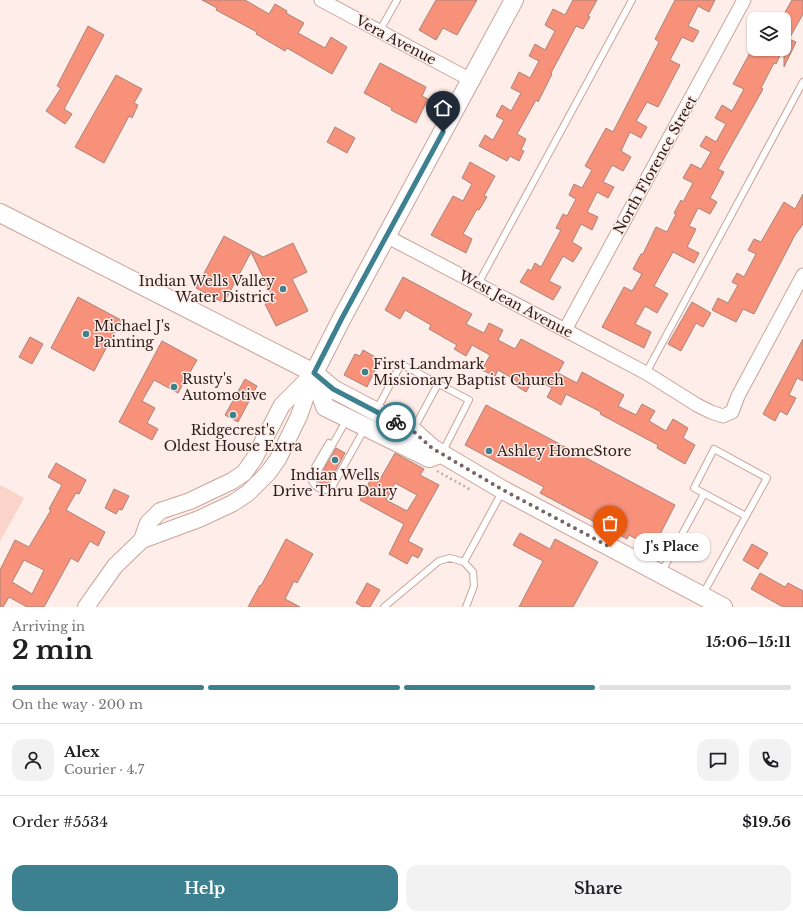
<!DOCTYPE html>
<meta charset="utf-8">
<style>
:root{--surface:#fff;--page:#f2f2f2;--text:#202124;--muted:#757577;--line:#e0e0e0;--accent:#3d808f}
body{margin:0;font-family:"Libre Baskerville",serif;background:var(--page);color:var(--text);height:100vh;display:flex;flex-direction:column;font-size:15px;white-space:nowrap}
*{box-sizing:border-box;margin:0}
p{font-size:13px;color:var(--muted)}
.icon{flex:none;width:22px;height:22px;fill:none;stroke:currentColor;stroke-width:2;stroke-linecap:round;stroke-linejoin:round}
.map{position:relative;height:607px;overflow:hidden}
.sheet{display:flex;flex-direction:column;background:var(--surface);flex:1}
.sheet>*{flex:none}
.tools{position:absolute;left:747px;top:12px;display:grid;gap:8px}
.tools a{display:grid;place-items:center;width:44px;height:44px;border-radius:8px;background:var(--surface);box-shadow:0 1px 3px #0004;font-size:20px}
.pin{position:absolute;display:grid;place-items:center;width:34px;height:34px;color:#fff;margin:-41px -17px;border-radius:50% 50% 50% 0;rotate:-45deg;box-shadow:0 0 4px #0007}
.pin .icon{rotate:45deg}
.courier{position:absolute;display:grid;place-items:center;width:40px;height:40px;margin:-20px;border:3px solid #3d808f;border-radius:50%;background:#fff;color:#222;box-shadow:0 1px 5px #0007}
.bubble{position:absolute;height:28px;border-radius:12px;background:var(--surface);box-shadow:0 1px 3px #0004;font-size:13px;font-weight:700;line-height:28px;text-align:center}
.head em{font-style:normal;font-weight:700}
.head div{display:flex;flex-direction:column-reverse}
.head{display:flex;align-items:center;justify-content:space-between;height:68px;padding:0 12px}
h1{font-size:26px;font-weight:700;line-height:30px}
.bar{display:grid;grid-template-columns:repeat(4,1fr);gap:6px 4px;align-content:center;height:48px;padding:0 12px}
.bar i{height:5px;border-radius:3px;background:var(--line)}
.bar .selected{background:var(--accent)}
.bar p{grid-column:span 4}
.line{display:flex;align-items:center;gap:10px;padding:0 12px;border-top:1px solid var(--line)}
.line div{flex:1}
.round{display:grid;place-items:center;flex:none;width:42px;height:42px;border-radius:12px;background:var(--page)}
.action{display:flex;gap:8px;margin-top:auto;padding:8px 12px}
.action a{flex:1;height:46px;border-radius:12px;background:var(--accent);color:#fff;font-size:16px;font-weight:700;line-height:46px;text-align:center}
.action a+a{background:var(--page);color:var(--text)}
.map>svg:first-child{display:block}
.green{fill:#fbd3c9}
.building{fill:#f79179;stroke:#a9847a;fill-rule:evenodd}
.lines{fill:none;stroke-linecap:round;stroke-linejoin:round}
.service-casing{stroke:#cba49a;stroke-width:8}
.minor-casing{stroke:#cba49a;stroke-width:15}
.tertiary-casing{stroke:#cba49a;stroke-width:18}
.secondary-casing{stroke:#cba49a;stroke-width:20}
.path{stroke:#beada9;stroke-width:2.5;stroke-dasharray:2 3;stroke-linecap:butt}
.service{stroke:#fff;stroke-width:6}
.minor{stroke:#fff;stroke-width:13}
.tertiary{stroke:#fff;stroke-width:16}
.secondary{stroke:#fff;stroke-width:18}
.done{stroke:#766662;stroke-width:4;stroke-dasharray:0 7.2}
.route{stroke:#3d808f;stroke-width:5}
.poi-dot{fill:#3d808f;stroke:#feede8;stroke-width:1.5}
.labels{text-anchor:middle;stroke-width:3;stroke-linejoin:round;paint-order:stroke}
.street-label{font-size:14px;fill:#2c1d1a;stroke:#feede8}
.poi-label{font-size:14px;fill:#2c1d1a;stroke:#feede8;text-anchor:start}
</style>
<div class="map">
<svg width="803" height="607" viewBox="0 0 803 607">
<rect width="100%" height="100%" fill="#feede8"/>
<path class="green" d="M0,485L24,498L0,541Z"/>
<path class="building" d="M202,0H245L269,14L275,4L287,11L286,13L304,23L298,33L325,48L331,37L347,47L332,74L287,48L285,51L256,34L257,32L216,10L217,8Z
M436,0H477L457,35L443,28L436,40L419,30Z
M573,0H597L588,16L590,17L583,29L576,26L551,73L552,74L538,102L536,100L517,134L526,139L521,150L524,151L519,161L510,156L507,161L479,146L485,135L493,140L504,120L496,116L502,105L511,111L521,93L511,88L519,72L530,78L539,61L529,56L535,44L545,50L555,31L545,25L553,9L565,15Z
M675,0H715L709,12L698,6L688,26L699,31L693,42L682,37L670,60L680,65L658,107L647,102L636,121L647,127L641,138L630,132L621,151L631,157L623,171L612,165L603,182L614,187L608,198L597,192L587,212L598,217L592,230L581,224L572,242L582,248L573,262L563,256L549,281L561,287L553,300L520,282L528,269L531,271L535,263L541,267L561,230L556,228L563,214L567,216L576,199L569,195L574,184L582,188L592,170L585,166L606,128L613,132L659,42L655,39Z
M792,0H803V14L789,39L796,42L784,67V14Z
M88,26L104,35L64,109L72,114L65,124L46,111L61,88L57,86Z
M752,49H783L776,64L774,63L761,88L763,89L718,169L724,172L710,198L717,202L710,214L698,208L689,226L696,229L687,247L699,253L694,263L673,252L654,286L668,294L657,313L645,306L635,324L651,332L644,348L602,327L624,287L632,291L642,274L633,269L641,254H643L656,227L667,232L676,214L674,213L681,200L683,202L693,183L683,178L691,164L701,169L711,152L700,146L706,136L716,142L726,124L715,118L722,105L732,111L744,89L733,84Z
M380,63L426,87L422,96L428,99L416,123L391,110L392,108L364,93Z
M116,75L142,89L134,103L138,105L132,118L129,116L104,163L75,147Z
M335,127L355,138L347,153L327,142Z
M470,162L495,176L484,196L487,197L479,210L477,209L463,234L472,239L466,253L431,235L453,196L463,201L472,184L462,178Z
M803,194V224L795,235L754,314L743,309L736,322L712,310L718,298L728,303L738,285L732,282L737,273L744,277L756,254L748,250L754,239L761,242L784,202L795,209Z
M224,236L263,257L293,243L307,272L292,279L308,311L276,326L265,304L274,300L251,252L224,303L196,288Z
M403,277L472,314L466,324L484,333L489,323L503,330L498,340L515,349L521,339L564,362L558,373L577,383L582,372L624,395L618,406L636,415L642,404L655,411L649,421L666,431L673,419L688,428L683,438L695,445L685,464L657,448L658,445L600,414L601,412L566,394L561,405L547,397L552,388L534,378L526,392L515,385L517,381L498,370L495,376L482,370L490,355L472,345L466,356L454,349L457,345L429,329L431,325L405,310L400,319L385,310Z
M78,297L121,320L94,371L51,348Z
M692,302L711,313L703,327L696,323L681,351L668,344Z
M30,337L43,344L32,364L19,357Z
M803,339V381L797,378L789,395L796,398L787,415L780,411L775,421L763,414Z
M162,341L197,360L178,393L154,380L142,401L155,408L147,423L158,429L152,440L119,422Z
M363,350L377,358L374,364L377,366L367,387L344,375L355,354L360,356Z
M245,379L257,386L238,422L225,415Z
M486,405L675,505L653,548L629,535L627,539L540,493L544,487L465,445Z
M336,448L345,453L328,484L325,485L317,481Z
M395,453L424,469L420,475L439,485L408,541L423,549L418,558L412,555L407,564L389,554L404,524L360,500L372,477L379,481ZM395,483L417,495L407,511L386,500Z
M56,463L86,480L79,494L76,493L66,510L105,532L98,546L90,541L78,562L71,558L44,607H27L9,597L3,607H0V570L15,540L29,547L51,510L49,509L62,485L48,477ZM24,560L44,570L32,594L12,582Z
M114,489L129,496L122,510L119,509L116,514L105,508Z
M520,533L550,549L555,539L598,562L573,607H519L543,561L513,545Z
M286,539L313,554L297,583L294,581L285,599L300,607H248L260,585L261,586Z
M752,544L768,553L758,569L743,560Z
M760,573L785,587L788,583L803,591V607H783L751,589Z
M367,583L380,590L370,607H363L356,603Z"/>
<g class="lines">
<defs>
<path id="service" d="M379,32L397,0
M478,284L632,0
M646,373L803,82
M377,409L401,364L469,400L442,453
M347,419L312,481C316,489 325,493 332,487L365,428
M413,430L438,384
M312,477L315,467L329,443
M464,562L473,572L474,586L466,607
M661,573L704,494
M703,594L767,478L714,449L694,488L746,516
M384,607L439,561L450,558L464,562L502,492"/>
<path id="minor" d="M321,0L471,80
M386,236L565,330L646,373L697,405L711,412L723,416L732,412L738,396L803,275
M565,330L744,0"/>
<path id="tertiary" d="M142,540L148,523L160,511L190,501L232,481L244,473L254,459L282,405L311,376
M86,607L115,566L142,540L199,519L233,503L248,493L268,473L278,459L299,416L314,373"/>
<path id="secondary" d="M0,213L314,373L333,389L413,431L432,448L503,490L723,607
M314,373L342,318L514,0
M314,373L325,407L429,458L440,454"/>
</defs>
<use href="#service" class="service-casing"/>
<use href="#minor" class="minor-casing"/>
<use href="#tertiary" class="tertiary-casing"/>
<use href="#secondary" class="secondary-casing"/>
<path class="path" d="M437,471L471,490"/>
<use href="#service" class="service"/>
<use href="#minor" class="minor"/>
<use href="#tertiary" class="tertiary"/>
<use href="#secondary" class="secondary"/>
</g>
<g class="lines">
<path class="done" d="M396,422L413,431L432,448L503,490L610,547"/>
<path class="route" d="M396,422L333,389L314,373L342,318L443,132"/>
</g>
<g class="poi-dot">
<circle cx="283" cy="289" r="4"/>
<circle cx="86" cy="334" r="4"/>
<circle cx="365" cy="372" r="4"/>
<circle cx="174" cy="387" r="4"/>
<circle cx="233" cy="415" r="4"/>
<circle cx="489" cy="451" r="4"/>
<circle cx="335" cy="460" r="4"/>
</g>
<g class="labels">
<g class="street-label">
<text transform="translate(396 40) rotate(28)" y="5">Vera Avenue</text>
<text transform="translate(655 165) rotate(-61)" y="5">North Florence Street</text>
<text transform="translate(516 304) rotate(28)" y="5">West Jean Avenue</text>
</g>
<g class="poi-label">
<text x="275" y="286" text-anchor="end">Indian Wells Valley<tspan x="275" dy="16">Water District</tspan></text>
<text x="94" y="331">Michael J's<tspan x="94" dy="16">Painting</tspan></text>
<text x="373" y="369">First Landmark<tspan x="373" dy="16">Missionary Baptist Church</tspan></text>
<text x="182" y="384">Rusty's<tspan x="182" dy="16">Automotive</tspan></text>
<text x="233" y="435" text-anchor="middle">Ridgecrest's<tspan x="233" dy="16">Oldest House Extra</tspan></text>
<text x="497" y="456">Ashley HomeStore</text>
<text x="335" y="480" text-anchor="middle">Indian Wells<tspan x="335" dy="16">Drive Thru Dairy</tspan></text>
</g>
</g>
</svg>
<div class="tools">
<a><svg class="icon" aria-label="layers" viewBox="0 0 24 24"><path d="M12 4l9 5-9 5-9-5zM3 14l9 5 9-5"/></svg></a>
</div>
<div class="pin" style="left:610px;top:547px;background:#ea580c"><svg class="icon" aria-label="bag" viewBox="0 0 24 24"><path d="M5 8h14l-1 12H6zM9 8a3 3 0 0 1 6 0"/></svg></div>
<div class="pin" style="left:443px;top:132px;background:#1f2937"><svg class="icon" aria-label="home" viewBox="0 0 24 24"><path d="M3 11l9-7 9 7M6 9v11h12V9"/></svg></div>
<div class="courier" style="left:396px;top:422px"><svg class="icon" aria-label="bike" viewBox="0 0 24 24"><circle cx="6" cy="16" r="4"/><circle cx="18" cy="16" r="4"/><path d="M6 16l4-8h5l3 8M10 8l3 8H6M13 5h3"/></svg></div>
<div class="bubble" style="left:634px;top:533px;width:76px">J's Place</div>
</div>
<section class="sheet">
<div class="head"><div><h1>2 min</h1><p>Arriving in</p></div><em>15:06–15:11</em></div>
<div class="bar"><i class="selected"></i><i class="selected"></i><i class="selected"></i><i></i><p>On the way · 200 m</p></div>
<div class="line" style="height:72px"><a class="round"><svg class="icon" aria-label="person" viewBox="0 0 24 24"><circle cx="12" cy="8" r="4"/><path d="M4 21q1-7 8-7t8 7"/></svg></a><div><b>Alex</b><p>Courier · 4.7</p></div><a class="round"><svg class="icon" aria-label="chat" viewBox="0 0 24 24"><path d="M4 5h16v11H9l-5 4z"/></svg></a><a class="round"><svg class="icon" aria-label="phone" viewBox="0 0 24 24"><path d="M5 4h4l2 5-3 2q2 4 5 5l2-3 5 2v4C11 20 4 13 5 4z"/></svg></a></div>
<div class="line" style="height:52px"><div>Order #5534</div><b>$19.56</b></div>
<div class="action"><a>Help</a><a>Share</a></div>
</section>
